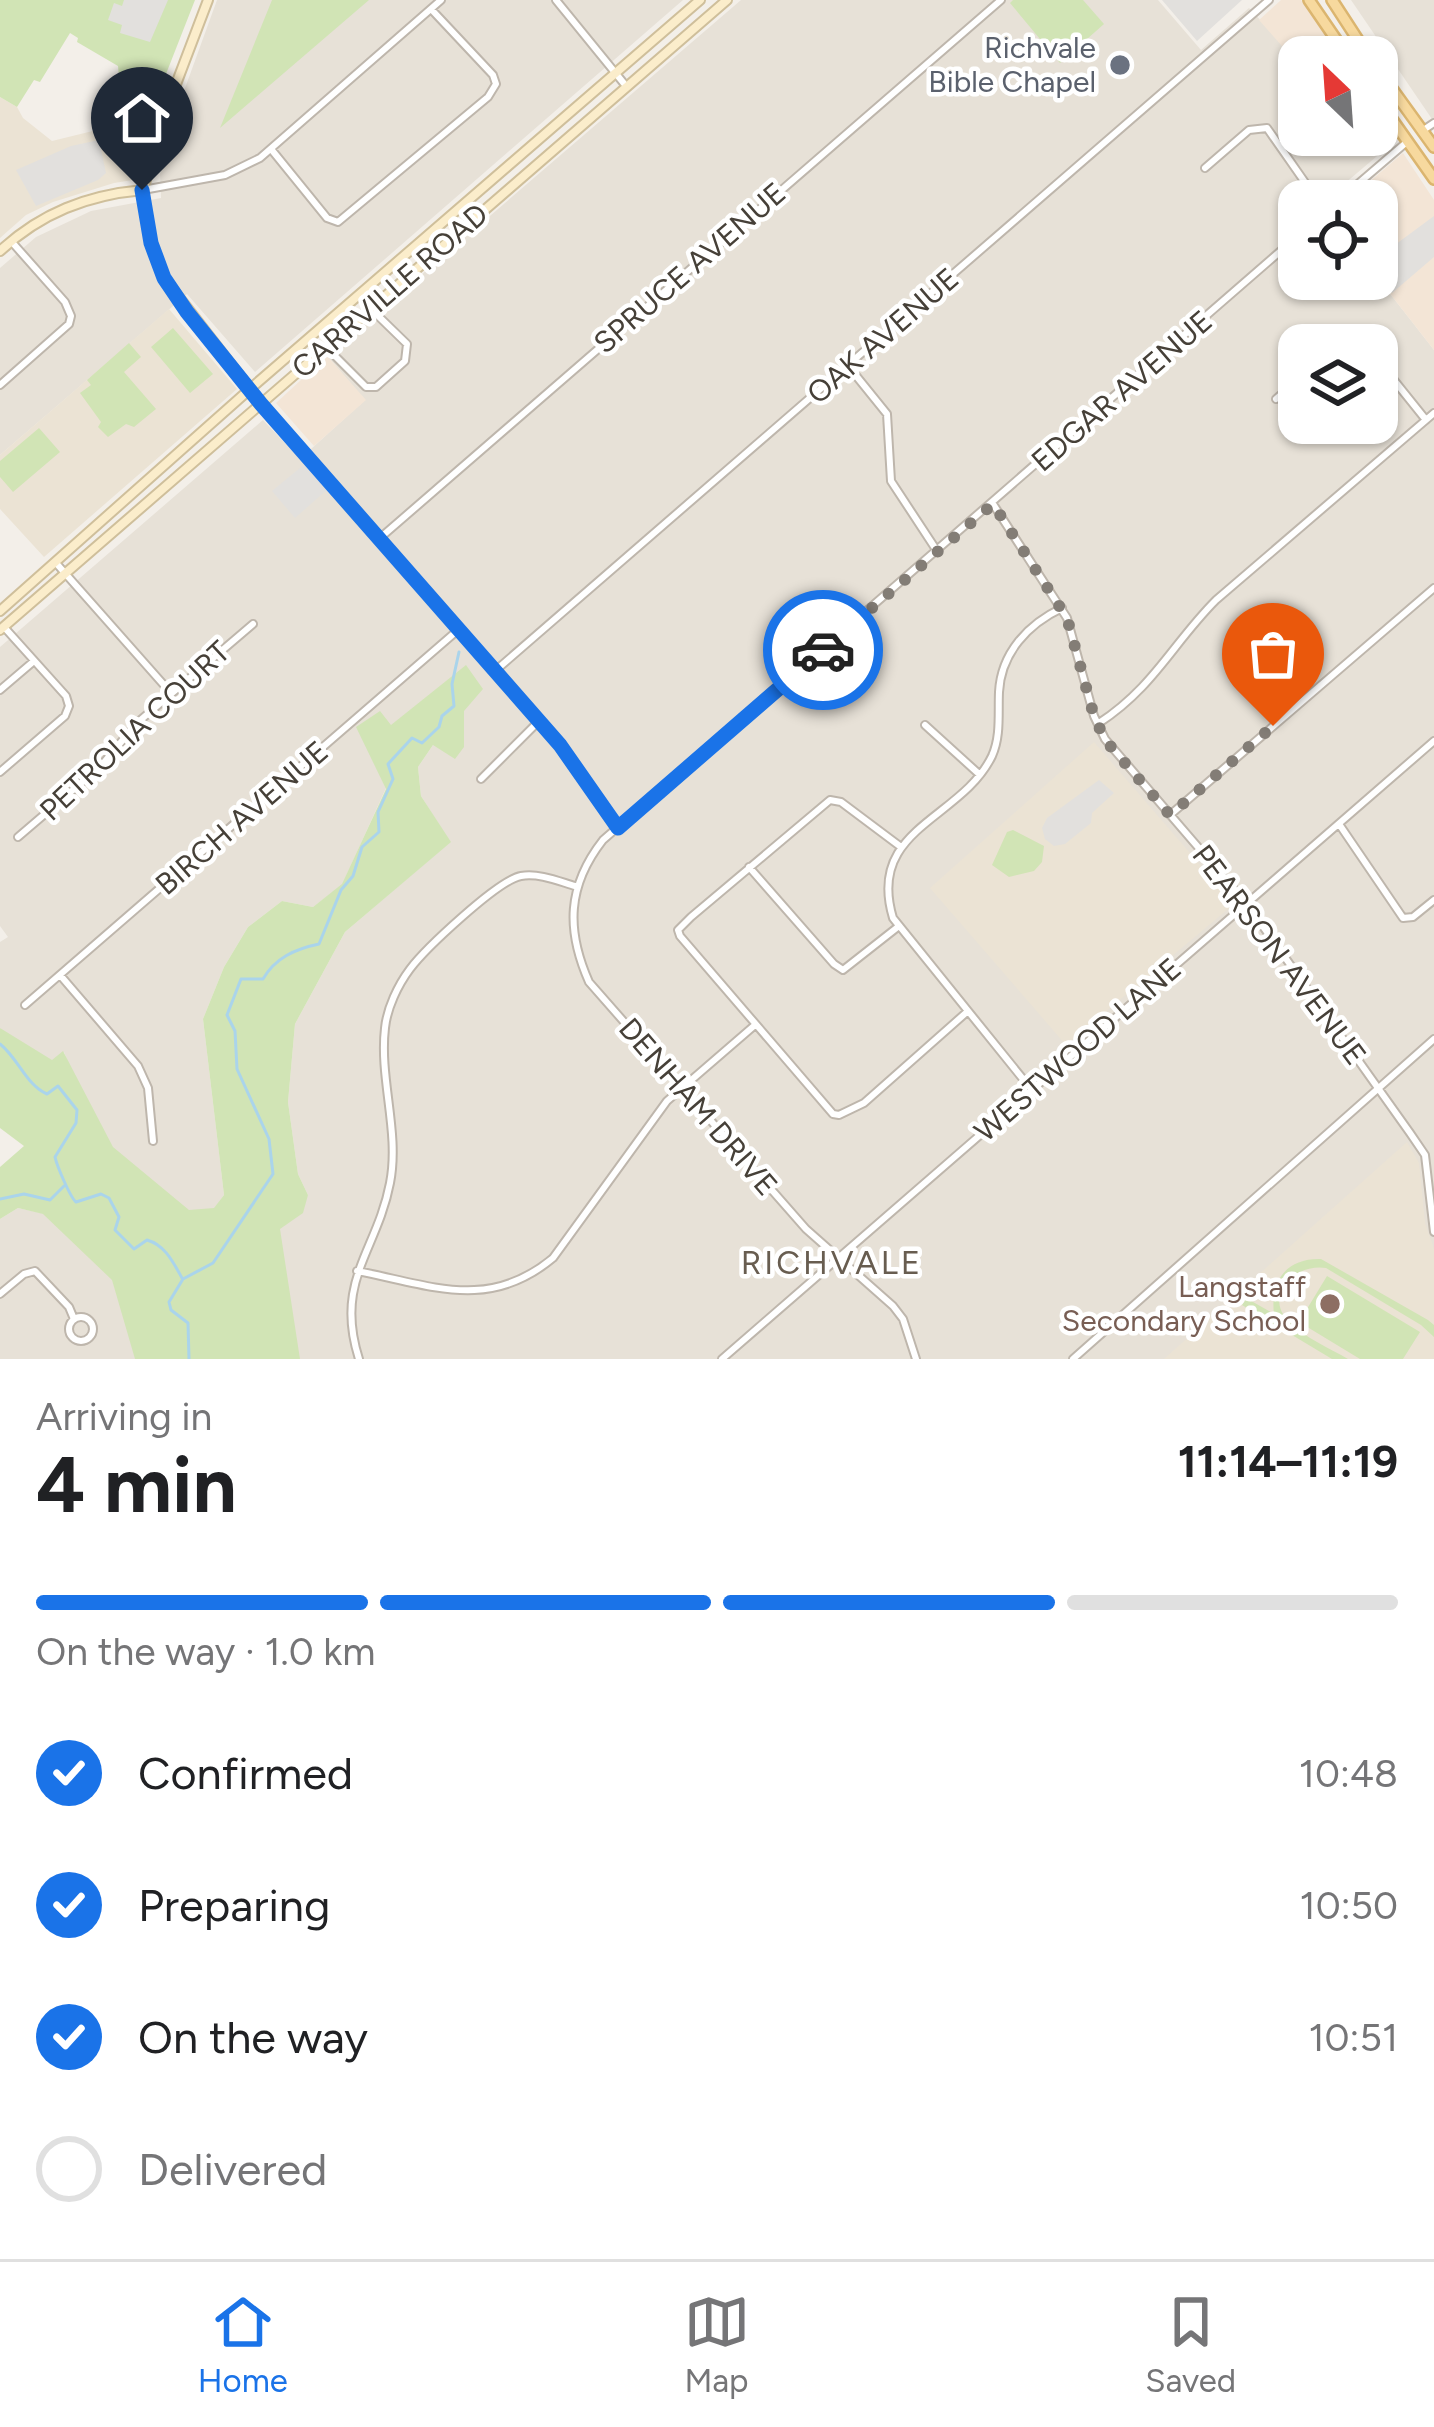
<!DOCTYPE html>
<meta charset="utf-8">
<style>
:root{--surface:#fff;--page:#f6f6f6;--text:#202124;--muted:#757577;--line:#e0e0e0;--accent:#1a73e8}
body{margin:0;font-family:Figtree,sans-serif;background:var(--page);color:var(--text);height:100vh;display:flex;flex-direction:column;font-size:45px;white-space:nowrap}
*{box-sizing:border-box;margin:0}
p{font-size:39px;color:var(--muted)}
.icon{flex:none;width:66px;height:66px;fill:none;stroke:currentColor;stroke-width:2;stroke-linecap:round;stroke-linejoin:round}
.map{position:relative;height:1359px;overflow:hidden}
.side{display:flex;flex-direction:column;background:var(--surface);flex:1}
.side>*{flex:none}
.needle{width:78px;rotate:335deg}
.controls{position:absolute;left:1278px;top:36px;display:grid;gap:24px}
.controls a{display:grid;place-items:center;width:120px;height:120px;border-radius:24px;background:var(--surface);box-shadow:0 3px 9px #0004;font-size:60px}
.pin{position:absolute;display:grid;place-items:center;width:102px;height:102px;color:#fff;margin:-123px -51px;border-radius:50% 50% 50% 0;rotate:-45deg;box-shadow:0 0 12px #0007}
.pin .icon{rotate:45deg}
.courier{position:absolute;display:grid;place-items:center;width:120px;height:120px;margin:-60px;border:9px solid #1a73e8;border-radius:50%;background:#fff;color:#222;box-shadow:0 3px 15px #0007}
.overview em{font-style:normal;font-weight:700}
.overview div{display:flex;flex-direction:column-reverse}
.overview{display:flex;align-items:center;justify-content:space-between;height:204px;padding:0 36px}
h1{font-size:78px;font-weight:700;line-height:90px}
.bar{display:grid;grid-template-columns:repeat(4,1fr);gap:18px 12px;align-content:center;height:144px;padding:0 36px}
.bar i{height:15px;border-radius:9px;background:var(--line)}
.bar .selected{background:var(--accent)}
.bar p{grid-column:span 4}
ol{padding:0 36px;list-style:none}
li{display:flex;align-items:center;gap:36px;height:132px}
li p{margin-inline-start:auto}
li .icon{padding:12px;border-radius:50%;background:var(--accent);color:#fff;stroke-width:4}
li:last-child{color:var(--muted)}
li i{width:66px;height:66px;border:6px solid var(--line);border-radius:50%}
.tab-bar{display:flex;justify-content:space-around;align-items:center;height:168px;border-top:3px solid var(--line);background:var(--surface);font-size:33px;color:var(--muted)}
.tab-bar a{display:grid;justify-items:center;gap:6px}
.tab-bar .selected{color:var(--accent)}
.map>svg:first-child{display:block}
.residential{fill:#e7e1d7;fill-rule:evenodd}
.commercial{fill:#f3e5d6}
.education{fill:#ebe3d4}
.green{fill:#d1e4b5}
.parking{fill:#e2e0dd}
.lines{fill:none;stroke-linecap:round;stroke-linejoin:round}
.stream{stroke:#aad4eb;stroke-width:3}
.street-casing{stroke:#beb6ac;stroke-width:10}
.secondary-casing{stroke:#cfbf9b;stroke-width:12}
.primary-casing{stroke:#dbb56f;stroke-width:14}
.street{stroke:#fff;stroke-width:6}
.secondary{stroke:#fbedcb;stroke-width:8}
.primary{stroke:#f7d99e;stroke-width:9}
.done{stroke:#837d76;stroke-width:12;stroke-dasharray:0 21.6}
.route{stroke:#1a73e8;stroke-width:15}
.worship-dot{fill:#6b7280;stroke:#fff;stroke-width:4.5}
.education-dot{fill:#8d6e63;stroke:#fff;stroke-width:4.5}
.labels{text-anchor:middle;stroke-width:9;stroke-linejoin:round;paint-order:stroke}
.worship-label{font-size:30px;fill:#5b616d;stroke:#fff;text-anchor:end}
.street-label{font-size:30px;fill:#464038;stroke:#fff}
.education-label{font-size:30px;fill:#785e54;stroke:#fff;text-anchor:end}
.neighbourhood-label{font-size:33px;letter-spacing:3px;fill:#685d50;stroke:#fff}
</style>
<div class="map">
<svg width="1434" height="1359" viewBox="0 0 1434 1359">
<rect width="100%" height="100%" fill="#f3efe9"/>
<path class="residential" d="M217,0H683L255,372L187,294L0,455V268L36,237L91,211L161,198L160,174L176,113Z
M741,0H1158L1201,50L1249,8L1299,61V135H1377V111L1396,140L1324,201H1299V279L1377,277L1434,350V1359H259L255,1254L308,1195L298,1174L288,1102L295,1024L345,932L450,842L421,796L418,767L433,745L464,747V711L390,726L357,727L386,788L342,885L313,907L282,901L248,927L224,967L203,1019L224,1195L185,1250L96,1136L64,1052L40,1073L0,1028V942L8,937L0,926V647L263,420L300,459L365,400L327,356ZM1299,345H1377V423H1299Z
M1351,0H1434V122Z
M18,1208L54,1216L129,1275L166,1359H0V1219Z"/>
<path class="commercial" d="M1281,0H1301L1330,39L1299,57L1297,63L1259,20Z
M1403,153L1434,200V350L1377,277V201H1347Z
M327,356L366,400L314,446L276,403Z"/>
<path class="education" d="M0,97L17,107L23,118L52,141L105,128L139,179L114,183L53,202L26,215L0,238Z
M169,309L237,389L44,557L0,509V455Z
M1094,742L1234,904L1066,1045L930,888Z
M1407,1142L1419,1163L1425,1223L1434,1249V1359H1164Z"/>
<path class="green" d="M0,0H195L157,97L119,78L118,66L77,42L78,38L70,33L40,82L34,80L17,107L0,97Z
M272,0H369L220,128Z
M1013,0H1083L1104,24L1060,63L1010,3Z
M173,328L213,374L190,393L151,347Z
M129,343L141,357L124,372L156,409L134,427L126,424L108,437L98,427L101,422L80,393L91,385L87,380Z
M39,428L60,452L13,492L0,477V461Z
M466,665L483,689L464,711V747L455,759L433,745L418,767L421,796L451,842L345,932L295,1024L288,1102L298,1174L308,1195L303,1213L280,1229L300,1359H135L112,1280L43,1214L18,1208L0,1219V1167L24,1146L0,1128V1028L52,1060L63,1051L113,1147L189,1210L214,1208L224,1195L203,1019L224,967L248,927L282,901L313,907L342,884L386,789L356,727L380,711L391,725Z
M1013,830L1044,846L1042,862L1034,871L1009,877L992,865L1007,832Z
M1321,1259L1428,1320L1434,1325V1337L1421,1325L1326,1268C1296,1263 1262,1294 1289,1322C1304,1337 1329,1348 1348,1359H1332L1242,1305L1246,1298L1274,1314C1270,1281 1286,1258 1321,1259Z
M1327,1276L1420,1332L1403,1359H1360L1299,1322Z"/>
<path class="parking" d="M124,0H168L150,42L120,33L122,25L108,20L114,3L122,6Z
M1162,0H1242L1197,41Z
M99,140L106,173L98,180L36,206L16,170L71,146Z
M1434,216V257L1392,293L1377,271V240L1383,250L1380,254L1390,255L1388,250Z
M306,463L329,488L295,518L272,491Z
M1099,780L1114,793L1092,813L1091,823L1065,844L1054,846L1045,839L1042,828L1047,818Z"/>
<g class="lines">
<path class="stream" d="M0,1044C18,1058 26,1085 47,1094L58,1086L77,1110L76,1123L55,1157C57,1166 70,1197 76,1202L101,1194L109,1198L119,1217L115,1230L134,1249L147,1240C165,1245 173,1262 182,1278
M0,1199L24,1194L50,1200L64,1186
M189,1359L188,1323L171,1310L169,1302L183,1279L213,1263L273,1174L269,1139L237,1069L235,1031L227,1015L241,979H263C275,958 295,949 319,944L341,890L353,876L362,847L379,832L378,812L393,779L388,764L412,738L422,743L439,727L442,716L454,706L452,684L459,652"/>
<defs>
<path id="street" d="M556,0L626,86
M1422,131L1434,123
M271,149L327,218L338,222L488,97L496,84L493,75L431,9
M1205,168L1249,130L1267,128L1318,201
M143,190L225,175L260,158L441,0
M1338,201L1408,141
M332,343L336,357L366,387H376L405,361L407,344L370,308
M1337,345L1352,335L1366,345
M1377,359L1426,420
M849,367L887,414L891,481L937,551
M0,385L69,324L71,316L65,302L11,241
M250,389L560,745L618,828
M1276,399L1299,379
M993,504L1067,618L1094,716L1105,739L1247,904L1410,1133L1425,1155L1434,1232
M380,538L1001,0
M56,563L171,693
M495,671L1269,0
M0,690L34,661
M1099,723C1154,687 1173,643 1216,600L1434,413
M925,725L979,774
M0,772L65,716L69,706L66,696L4,627
M481,779L538,722
M1170,815L1434,588
M1339,824L1403,918L1413,917L1434,900
M18,837L101,766L137,723L253,624
M901,847L841,802L830,800L691,917L678,930L680,936L833,1114L839,1115L864,1103L968,1011
M749,867L834,964L843,970L899,926
M60,975L138,1066L148,1088L153,1141
M25,1005L458,630
M1031,1089L893,918C866,828 961,820 992,756C1001,736 998,714 999,692C1001,653 1028,624 1062,608
M357,1271C431,1285 488,1312 553,1258L667,1101L755,1025
M0,1294L24,1274L35,1271L69,1307L74,1319
M69 1329a12 12 0 1 1 24 0a12 12 0 1 1-24 0Z
M359,1359C334,1281 377,1251 390,1183C400,1132 379,1079 385,1028C387,1008 398,985 410,969C425,949 498,880 521,876C539,873 558,881 575,886
M722,1359L1434,741
M916,1359L903,1319L893,1306L806,1229L589,982C566,930 567,886 603,840L1299,235
M1073,1359L1434,1039"/>
<path id="secondary" d="M208,0L167,108L143,190L151,243L164,278L250,389
M0,251C41,213 87,195 143,190
M0,611L250,389L700,0
M0,630L727,0"/>
<path id="primary" d="M1309,0L1348,57
M1332,0L1369,57
M1377,68L1434,147
M1377,98L1434,179"/>
</defs>
<use href="#street" class="street-casing"/>
<use href="#secondary" class="secondary-casing"/>
<use href="#primary" class="primary-casing"/>
<use href="#street" class="street"/>
<use href="#secondary" class="secondary"/>
<use href="#primary" class="primary"/>
</g>
<g class="lines">
<path class="done" d="M823,650L993,504L1067,618L1094,716L1105,740L1170,815L1273,726"/>
<path class="route" d="M142,190L151,243L164,278L187,312L261,404L560,745L618,828L823,650"/>
</g>
<circle class="worship-dot" cx="1120" cy="65" r="12"/>
<circle class="education-dot" cx="1330" cy="1304" r="12"/>
<g class="labels">
<g class="worship-label">
<text x="1096" y="58">Richvale<tspan x="1096" dy="34">Bible Chapel</tspan></text>
</g>
<g class="street-label">
<text transform="translate(690 268) rotate(-41)" y="10">SPRUCE AVENUE</text>
<text transform="translate(390 291) rotate(-41)" y="10">CARRVILLE ROAD</text>
<text transform="translate(883 336) rotate(-41)" y="10">OAK AVENUE</text>
<text transform="translate(1122 391) rotate(-41)" y="10">EDGAR AVENUE</text>
<text transform="translate(135 731) rotate(-43)" y="10">PETROLIA COURT</text>
<text transform="translate(242 818) rotate(-41)" y="10">BIRCH AVENUE</text>
<text transform="translate(1279 955) rotate(53)" y="10">PEARSON AVENUE</text>
<text transform="translate(1078 1050) rotate(-41)" y="10">WESTWOOD LANE</text>
<text transform="translate(698 1107) rotate(49)" y="10">DENHAM DRIVE</text>
</g>
<g class="education-label">
<text x="1306" y="1297">Langstaff<tspan x="1306" dy="34">Secondary School</tspan></text>
</g>
<g class="neighbourhood-label">
<text x="832" y="1274">RICHVALE</text>
</g>
</g>
</svg>
<div class="controls">
<a><svg class="needle" viewBox="-14 -14 28 28"><path d="M0-13l5 13h-10z" fill="#e53935"/><path d="M0 13l5-13h-10z" fill="#757577"/></svg></a>
<a><svg class="icon" aria-label="locate" viewBox="0 0 24 24"><circle cx="12" cy="12" r="6"/><path d="M12 2v4M12 18v4M2 12h4M18 12h4"/></svg></a>
<a><svg class="icon" aria-label="layers" viewBox="0 0 24 24"><path d="M12 4l9 5-9 5-9-5zM3 14l9 5 9-5"/></svg></a>
</div>
<div class="pin" style="left:1273px;top:726px;background:#ea580c"><svg class="icon" aria-label="bag" viewBox="0 0 24 24"><path d="M5 8h14l-1 12H6zM9 8a3 3 0 0 1 6 0"/></svg></div>
<div class="pin" style="left:142px;top:190px;background:#1f2937"><svg class="icon" aria-label="home" viewBox="0 0 24 24"><path d="M3 11l9-7 9 7M6 9v11h12V9"/></svg></div>
<div class="courier" style="left:823px;top:650px"><svg class="icon" aria-label="car" viewBox="0 0 24 24"><path d="M5 17H2v-5l4-1 3-4h7l3 4 3 1v5h-3M9 17h6M6 11h13"/><circle cx="7" cy="17" r="2"/><circle cx="17" cy="17" r="2"/></svg></div>
</div>
<section class="side">
<div class="overview"><div><h1>4 min</h1><p>Arriving in</p></div><em>11:14–11:19</em></div>
<div class="bar"><i class="selected"></i><i class="selected"></i><i class="selected"></i><i></i><p>On the way · 1.0 km</p></div>
<ol>
<li><svg class="icon" aria-label="check" viewBox="0 0 24 24"><path d="M5 12l5 5 9-10"/></svg>Confirmed<p>10:48</p></li>
<li><svg class="icon" aria-label="check" viewBox="0 0 24 24"><path d="M5 12l5 5 9-10"/></svg>Preparing<p>10:50</p></li>
<li><svg class="icon" aria-label="check" viewBox="0 0 24 24"><path d="M5 12l5 5 9-10"/></svg>On the way<p>10:51</p></li>
<li><i></i>Delivered</li>
</ol>
</section>
<nav class="tab-bar">
<a class="selected"><svg class="icon" aria-label="home" viewBox="0 0 24 24"><path d="M3 11l9-7 9 7M6 9v11h12V9"/></svg>Home</a>
<a><svg class="icon" aria-label="map" viewBox="0 0 24 24"><path d="M3 6l6-2 6 2 6-2v14l-6 2-6-2-6 2zM9 4v14M15 6v14"/></svg>Map</a>
<a><svg class="icon" aria-label="saved" viewBox="0 0 24 24"><path d="M7 4h10v16l-5-4-5 4z"/></svg>Saved</a>
</nav>
